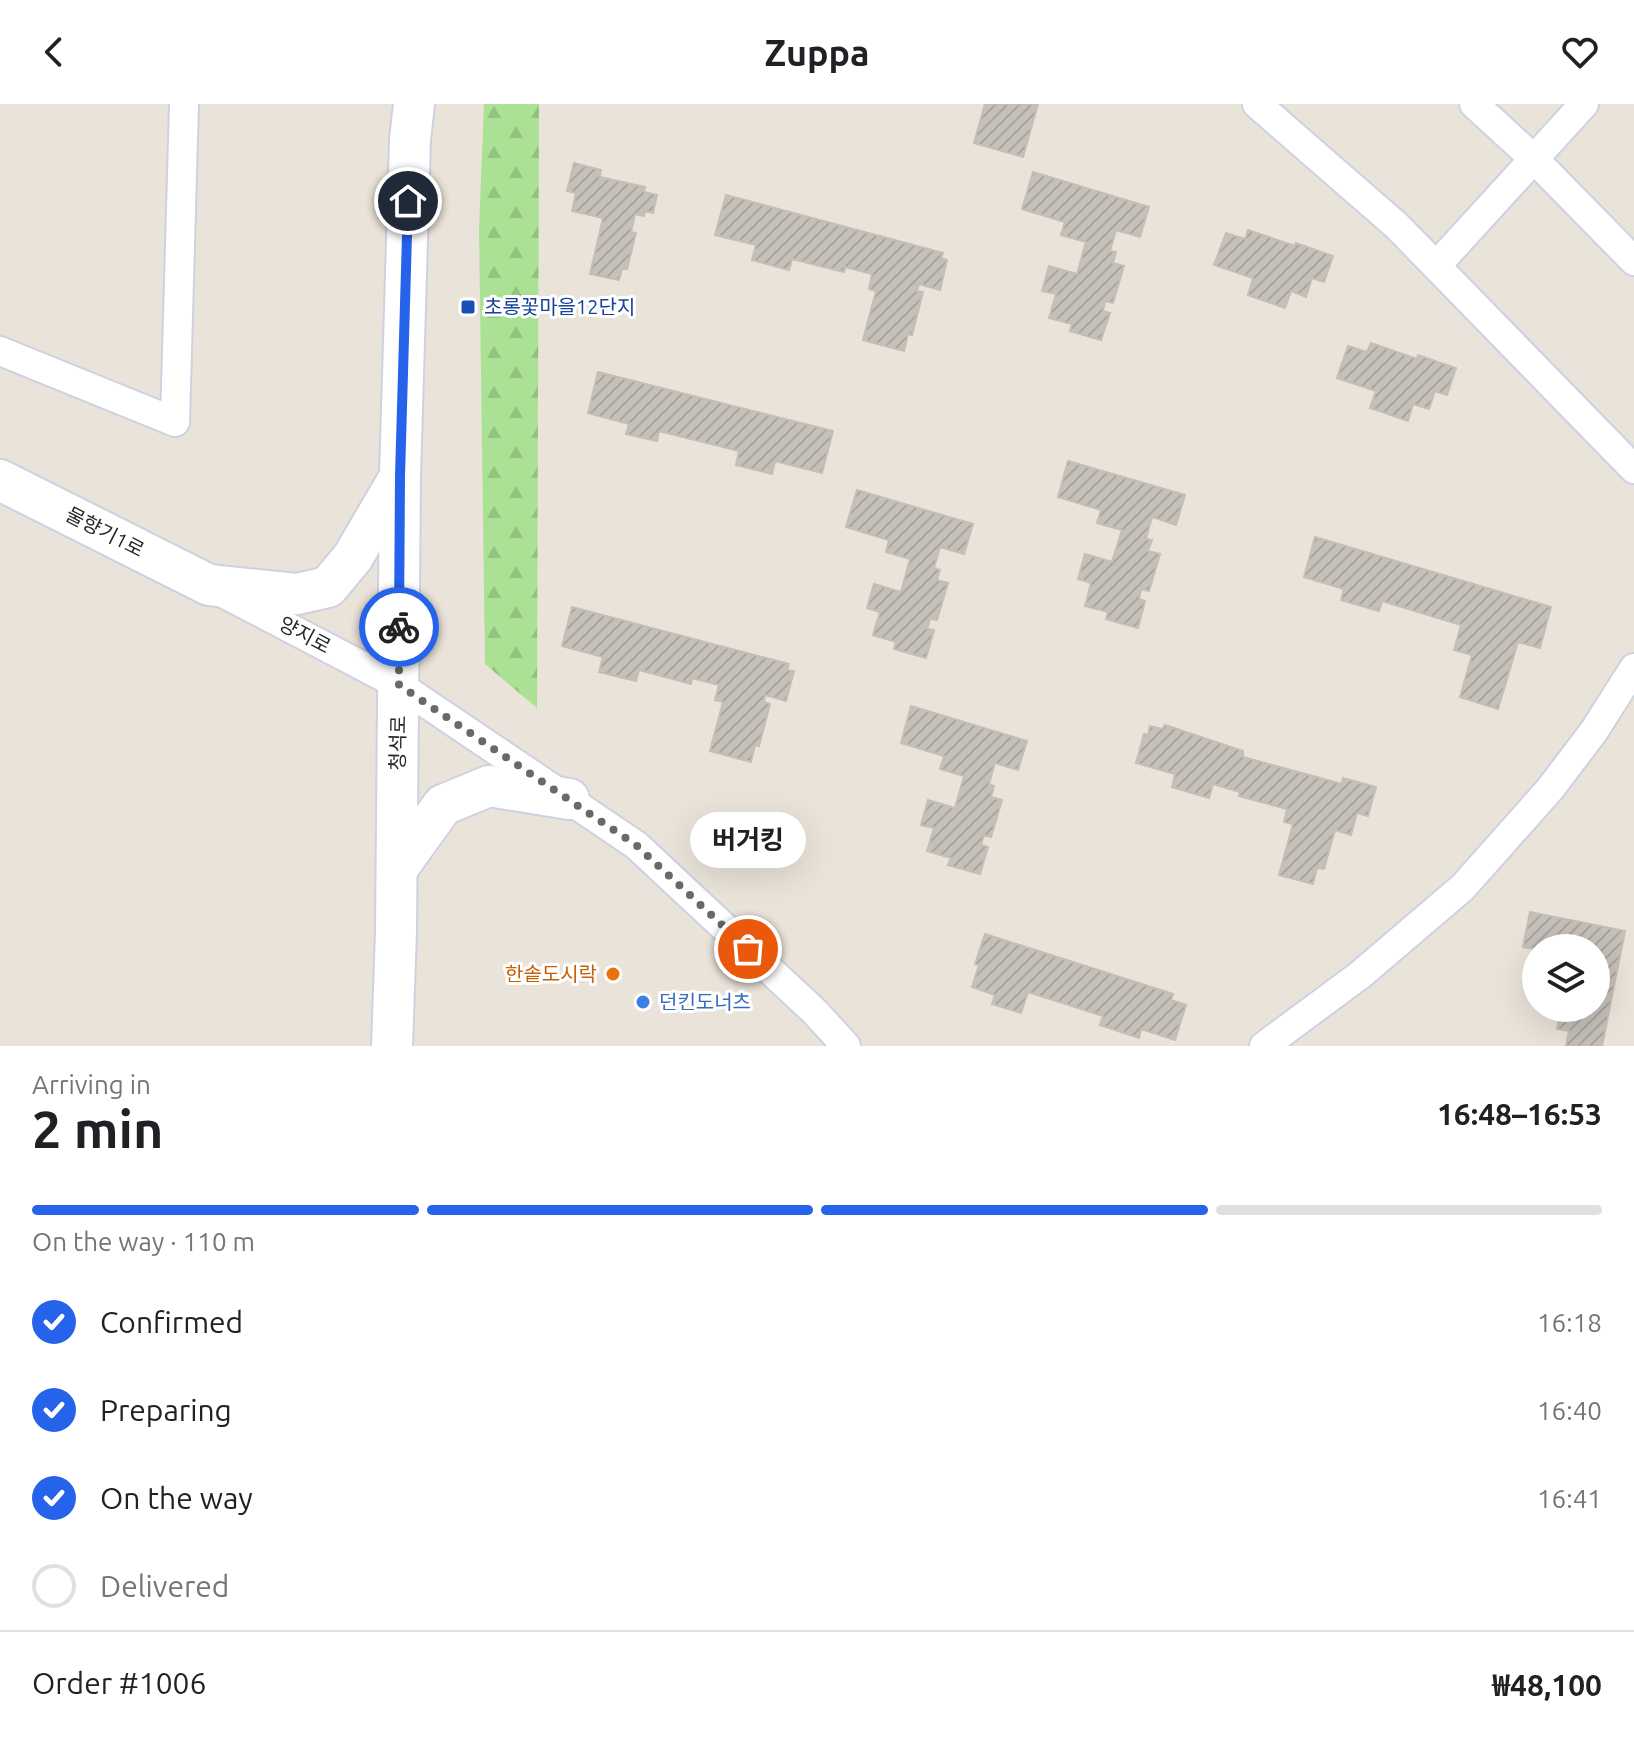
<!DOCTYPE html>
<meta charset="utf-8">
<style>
:root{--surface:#fff;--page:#f6f6f6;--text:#202124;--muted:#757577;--line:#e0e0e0;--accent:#2563eb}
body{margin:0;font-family:Ubuntu,"Noto Sans KR",sans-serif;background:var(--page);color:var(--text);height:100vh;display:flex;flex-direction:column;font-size:30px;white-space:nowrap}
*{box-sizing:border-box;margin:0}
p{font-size:26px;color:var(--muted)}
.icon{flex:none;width:44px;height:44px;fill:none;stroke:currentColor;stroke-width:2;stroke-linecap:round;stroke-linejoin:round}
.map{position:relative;height:942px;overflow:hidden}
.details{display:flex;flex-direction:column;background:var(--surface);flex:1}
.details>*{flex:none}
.controls{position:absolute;left:1522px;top:830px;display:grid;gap:16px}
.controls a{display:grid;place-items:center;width:88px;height:88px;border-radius:50%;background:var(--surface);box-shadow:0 8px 32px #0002;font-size:40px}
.pin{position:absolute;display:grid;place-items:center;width:68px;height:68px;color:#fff;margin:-34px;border:4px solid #fff;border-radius:50%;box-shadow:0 2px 8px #0007}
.courier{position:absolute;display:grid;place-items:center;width:80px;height:80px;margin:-40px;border:6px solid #2563eb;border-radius:50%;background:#fff;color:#222;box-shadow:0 2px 10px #0007}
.bubble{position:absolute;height:56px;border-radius:28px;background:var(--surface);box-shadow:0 8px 32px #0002;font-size:26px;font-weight:700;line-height:56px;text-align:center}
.overview em{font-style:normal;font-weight:700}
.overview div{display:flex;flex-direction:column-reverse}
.overview{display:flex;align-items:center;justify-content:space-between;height:136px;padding:0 32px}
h1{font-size:52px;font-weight:700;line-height:60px}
.bar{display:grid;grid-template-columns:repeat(4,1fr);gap:12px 8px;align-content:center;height:96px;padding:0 32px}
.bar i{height:10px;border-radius:6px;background:var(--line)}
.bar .active{background:var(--accent)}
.bar p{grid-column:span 4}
.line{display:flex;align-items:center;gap:20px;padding:0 32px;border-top:2px solid var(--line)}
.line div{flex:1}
ol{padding:0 32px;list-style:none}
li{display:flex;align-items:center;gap:24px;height:88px}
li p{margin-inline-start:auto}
li .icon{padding:8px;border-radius:50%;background:var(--accent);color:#fff;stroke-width:4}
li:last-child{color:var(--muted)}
li i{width:44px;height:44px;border:4px solid var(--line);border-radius:50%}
header{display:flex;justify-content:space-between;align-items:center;height:104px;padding:0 32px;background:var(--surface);font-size:36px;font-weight:700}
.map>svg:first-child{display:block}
.forest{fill:url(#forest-firs)}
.building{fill:url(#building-hatch);stroke:#c5bfb3;stroke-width:2}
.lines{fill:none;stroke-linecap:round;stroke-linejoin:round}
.street-casing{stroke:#ced1e1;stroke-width:32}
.secondary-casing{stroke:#ced1e1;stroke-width:44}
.street{stroke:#fff;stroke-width:28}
.secondary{stroke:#fff;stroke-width:40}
.done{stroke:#6b6965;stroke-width:8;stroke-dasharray:0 14.4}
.route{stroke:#2563eb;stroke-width:10}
.transit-dot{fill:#1a4fb4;stroke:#fff;stroke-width:3}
.food-dot{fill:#e8710a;stroke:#fff;stroke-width:3}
.shop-dot{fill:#3f7fe0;stroke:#fff;stroke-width:3}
.labels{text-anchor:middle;stroke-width:6;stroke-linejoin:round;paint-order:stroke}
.transit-label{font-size:20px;fill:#164399;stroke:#fff;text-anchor:start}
.street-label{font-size:20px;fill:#272727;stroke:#fff}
.food-label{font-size:20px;fill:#c56008;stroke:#fff;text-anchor:end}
.shop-label{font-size:20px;fill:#366cbe;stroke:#fff;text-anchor:start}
</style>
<header><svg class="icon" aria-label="back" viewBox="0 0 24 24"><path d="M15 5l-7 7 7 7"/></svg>Zuppa<svg class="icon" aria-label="heart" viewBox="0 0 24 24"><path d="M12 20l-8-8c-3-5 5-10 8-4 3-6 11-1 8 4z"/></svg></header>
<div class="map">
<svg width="1634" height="942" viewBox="0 0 1634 942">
<defs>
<pattern id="forest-firs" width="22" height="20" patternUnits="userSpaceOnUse" patternTransform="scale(2)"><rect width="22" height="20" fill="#abe195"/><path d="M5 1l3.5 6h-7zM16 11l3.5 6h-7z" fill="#93c180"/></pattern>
<pattern id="building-hatch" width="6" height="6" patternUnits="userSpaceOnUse" patternTransform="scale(2)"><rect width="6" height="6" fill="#c5c0b9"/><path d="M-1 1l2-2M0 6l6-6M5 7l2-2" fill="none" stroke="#a9a59f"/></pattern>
</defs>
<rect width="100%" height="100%" fill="#eae3d9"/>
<path class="forest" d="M484,0H539L537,604L485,560L479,125Z"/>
<path class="building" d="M985,0H1038L1023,53L974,39Z
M574,59L601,66L600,73L645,83L644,88L657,91L653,109L645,107L644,112L635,110L631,128L636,129L627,165H622L619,176L590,170L603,114L572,107L576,89L567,87Z
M1033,68L1149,103L1140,133L1116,126L1110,147L1116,148L1113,159L1124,162L1113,199L1105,197L1103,207L1110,209L1101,236L1070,227L1072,220L1049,214L1056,190L1042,187L1049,162L1077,170L1086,138L1061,131L1065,118L1022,105Z
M726,91L943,149L941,154L947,156L940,186L919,180L917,187L923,188L912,231L908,230L904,247L863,236L876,187L869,185L872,170L845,163L844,168L792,155L789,166L752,156L756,141L715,131Z
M1248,126L1295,142L1296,139L1333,152L1324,178L1312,174L1306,193L1291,187L1285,204L1248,191L1253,174L1214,161L1226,129L1245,135Z
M1371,239L1417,255L1418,251L1456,264L1447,291L1435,287L1429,305L1413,300L1408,317L1370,304L1376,287L1337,274L1348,242L1367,248Z
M598,268L833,327L822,369L775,357L772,370L736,361L739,347L659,327L657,337L626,330L629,320L588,309Z
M1068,357L1185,391L1176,421L1152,413L1146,435L1152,436L1148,447L1160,450L1149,487L1141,485L1139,495L1145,497L1138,524L1106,515L1108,508L1085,502L1091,479L1078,475L1085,450L1112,458L1122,426L1097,419L1101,406L1058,393Z
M857,386L973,420L964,450L940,443L934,464L940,466L937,476L948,479L937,516L930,515L927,525L934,526L926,554L894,545L896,538L873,531L880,508L867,504L874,480L901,488L910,455L886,448L889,436L846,423Z
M1315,433L1551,503L1540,544L1518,538L1498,605L1460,593L1472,551L1454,546L1461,521L1382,497L1379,507L1341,496L1344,485L1304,473Z
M572,503L789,560L787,566L794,567L786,597L765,591L764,598L770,600L759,642L755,641L751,658L710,647L723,598L715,596L719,581L692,574L691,580L639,566L636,577L599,568L603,553L562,542Z
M911,602L1027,637L1018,666L995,659L989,680L994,682L991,693L1002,696L991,733L984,731L981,741L988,743L980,770L948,761L951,754L927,747L934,724L921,721L928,696L955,704L964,672L940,665L944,652L901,639Z
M1165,621L1243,647V653L1342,680L1343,674L1376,683L1368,712L1357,709L1351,731L1335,726L1324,765L1317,764L1313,780L1279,771L1293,720L1284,718L1287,705L1239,692L1240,688L1213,680L1209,694L1172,683L1175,670L1136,659L1144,630L1148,631L1150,622L1162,625Z
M1530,808L1625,827L1602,942H1566L1569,927L1557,925L1560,909L1551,907L1552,904H1596V844L1536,845L1523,843Z
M985,830L1173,890L1171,896L1186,901L1175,936L1141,925L1139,934L1100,921L1103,912L1028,888L1021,909L992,900L995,891L972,883L979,861L975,860Z"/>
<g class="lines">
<defs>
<path id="street" d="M1257,0L1397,122L1634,365
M1474,0L1534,55L1634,157
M1436,162L1584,0
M0,247L175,318L184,0
M223,489L399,581L636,741L815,908L846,942
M1264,942L1360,871L1463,783L1550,685L1594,627L1634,564"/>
<path id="secondary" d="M0,376L209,481L297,490L328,483L353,453L398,376
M397,765L443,701L489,682L569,695
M392,942L396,828L400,372L410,36L414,0"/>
</defs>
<use href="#street" class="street-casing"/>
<use href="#secondary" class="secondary-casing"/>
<use href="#street" class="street"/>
<use href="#secondary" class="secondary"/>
</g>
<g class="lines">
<path class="done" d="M399,523V581L636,741L748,845"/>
<path class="route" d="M399,523L400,372L408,97"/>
</g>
<rect class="transit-dot" x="460" y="195" width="16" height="16" rx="4"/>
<circle class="food-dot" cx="613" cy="870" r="8"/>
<circle class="shop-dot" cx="643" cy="898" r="8"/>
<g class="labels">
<g class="transit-label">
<text x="484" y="210">초롱꽃마을12단지</text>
</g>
<g class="street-label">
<text transform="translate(105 428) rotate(27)" y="7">물향기1로</text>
<text transform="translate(305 531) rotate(28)" y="7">양지로</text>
<text transform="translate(398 639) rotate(-89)" y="7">청석로</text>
</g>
<g class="food-label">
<text x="597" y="877">한솥도시락</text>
</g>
<g class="shop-label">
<text x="659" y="905">던킨도너츠</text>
</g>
</g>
</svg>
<div class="controls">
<a><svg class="icon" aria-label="layers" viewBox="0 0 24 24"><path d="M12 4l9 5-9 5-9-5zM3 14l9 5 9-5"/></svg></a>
</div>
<div class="pin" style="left:748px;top:845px;background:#ea580c"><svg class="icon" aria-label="bag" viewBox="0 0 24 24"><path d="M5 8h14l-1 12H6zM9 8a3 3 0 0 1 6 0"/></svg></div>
<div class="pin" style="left:408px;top:97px;background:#1f2937"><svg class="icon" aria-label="home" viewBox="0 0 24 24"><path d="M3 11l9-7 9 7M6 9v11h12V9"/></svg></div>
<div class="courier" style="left:399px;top:523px"><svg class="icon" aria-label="bike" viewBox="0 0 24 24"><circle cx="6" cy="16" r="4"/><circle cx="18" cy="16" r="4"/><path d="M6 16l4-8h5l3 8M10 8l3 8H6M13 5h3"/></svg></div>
<div class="bubble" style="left:690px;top:708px;width:116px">버거킹</div>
</div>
<section class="details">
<div class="overview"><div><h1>2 min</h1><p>Arriving in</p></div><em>16:48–16:53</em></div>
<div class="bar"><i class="active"></i><i class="active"></i><i class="active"></i><i></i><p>On the way · 110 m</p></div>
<ol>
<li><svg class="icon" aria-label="check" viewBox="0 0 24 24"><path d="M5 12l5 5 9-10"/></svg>Confirmed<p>16:18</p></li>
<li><svg class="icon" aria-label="check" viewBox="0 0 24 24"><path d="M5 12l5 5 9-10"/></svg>Preparing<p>16:40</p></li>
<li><svg class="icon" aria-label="check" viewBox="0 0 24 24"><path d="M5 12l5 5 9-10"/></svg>On the way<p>16:41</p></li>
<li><i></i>Delivered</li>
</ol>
<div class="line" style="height:104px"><div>Order #1006</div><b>₩48,100</b></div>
</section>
